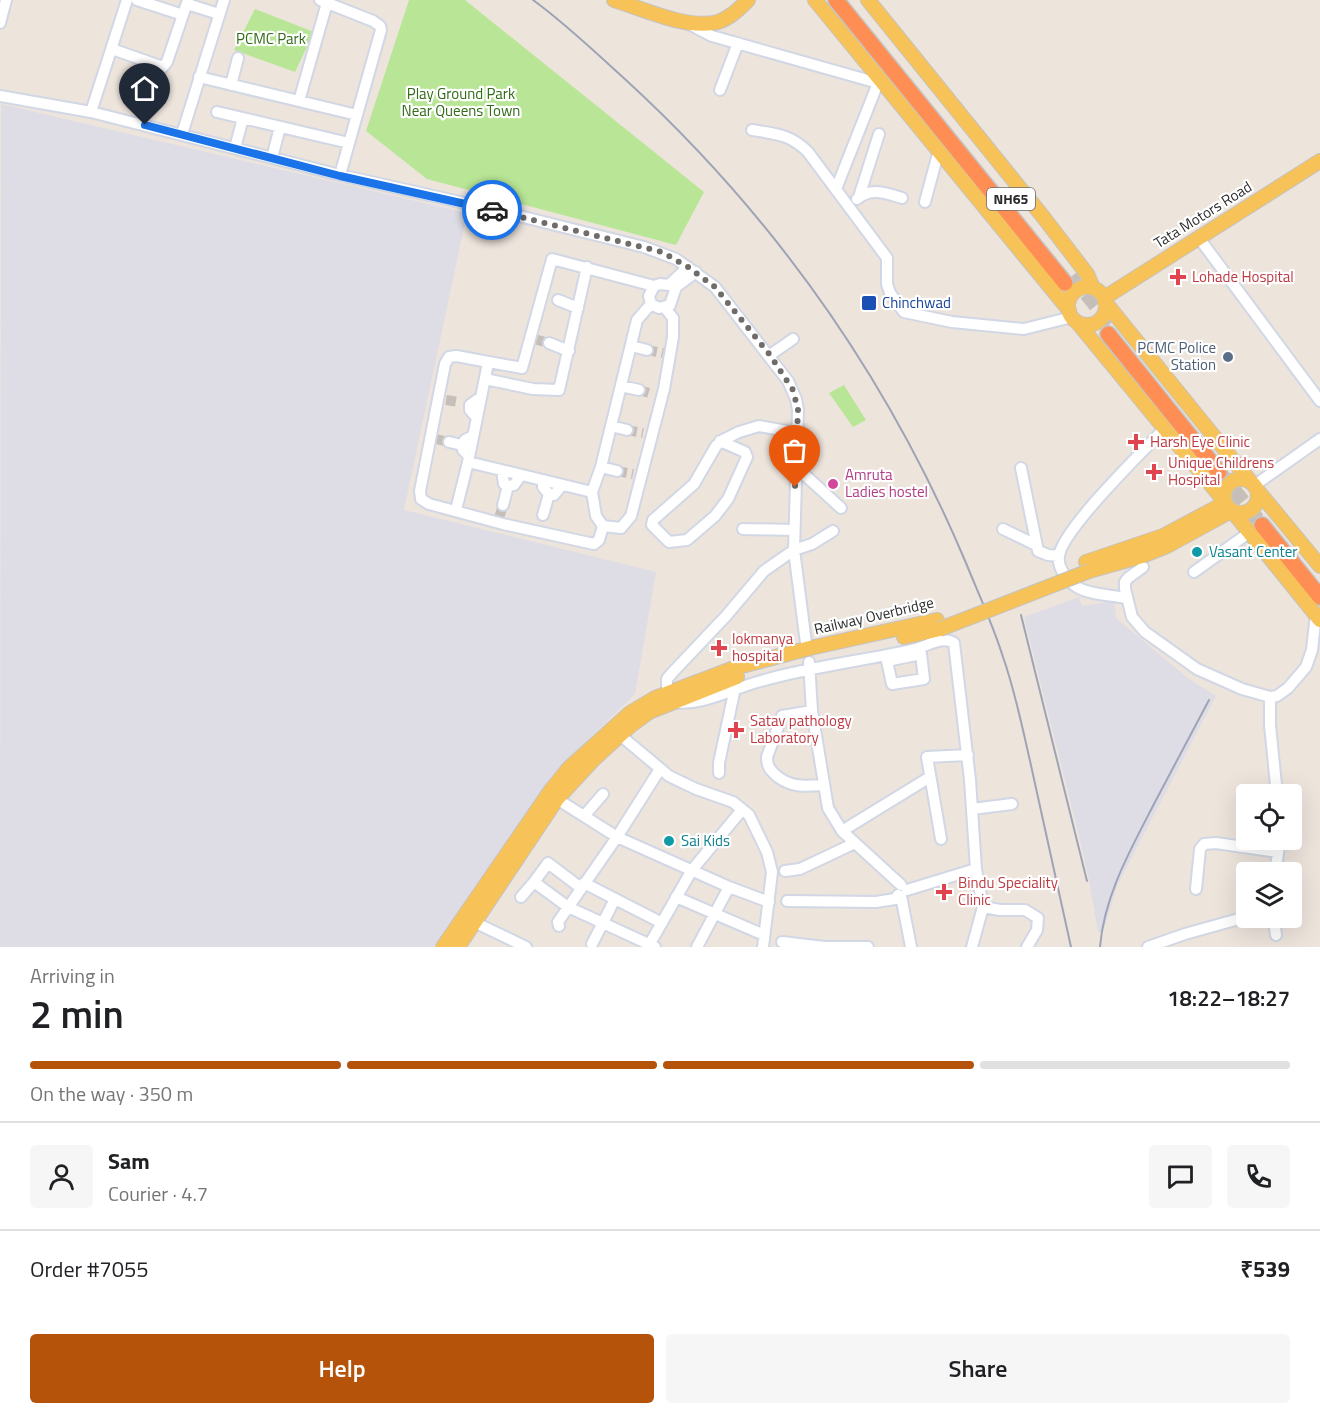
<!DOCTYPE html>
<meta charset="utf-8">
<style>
:root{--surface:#fff;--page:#f6f6f6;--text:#202124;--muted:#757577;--line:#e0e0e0;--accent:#b45309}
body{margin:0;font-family:"Titillium Web",sans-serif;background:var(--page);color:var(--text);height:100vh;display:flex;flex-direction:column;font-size:22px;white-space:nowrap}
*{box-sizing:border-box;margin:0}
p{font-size:20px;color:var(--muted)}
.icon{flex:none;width:33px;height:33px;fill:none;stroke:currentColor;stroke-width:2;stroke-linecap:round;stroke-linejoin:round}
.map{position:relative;height:947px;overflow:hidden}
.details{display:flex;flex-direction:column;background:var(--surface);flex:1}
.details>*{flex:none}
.tools{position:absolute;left:1236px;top:784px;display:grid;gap:12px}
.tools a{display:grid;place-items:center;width:66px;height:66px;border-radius:6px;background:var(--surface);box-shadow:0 6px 24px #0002;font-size:30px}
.pin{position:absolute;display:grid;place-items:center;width:51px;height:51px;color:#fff;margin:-62px -26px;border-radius:50% 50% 50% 0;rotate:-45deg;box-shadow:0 0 6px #0007}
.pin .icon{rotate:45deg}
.courier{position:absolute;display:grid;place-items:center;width:60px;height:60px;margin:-30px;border:4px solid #1a73e8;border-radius:50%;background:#fff;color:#222;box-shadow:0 2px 8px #0007}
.head em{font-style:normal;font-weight:600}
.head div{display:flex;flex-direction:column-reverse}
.head{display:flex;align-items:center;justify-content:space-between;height:102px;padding:0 30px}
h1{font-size:39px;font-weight:600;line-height:45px}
.bar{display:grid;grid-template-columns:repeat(4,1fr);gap:9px 6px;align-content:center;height:72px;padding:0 30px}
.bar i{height:8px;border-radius:4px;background:var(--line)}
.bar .current{background:var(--accent)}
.bar p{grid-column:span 4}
.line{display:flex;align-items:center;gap:15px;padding:0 30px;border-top:2px solid var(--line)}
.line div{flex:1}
.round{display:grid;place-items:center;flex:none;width:63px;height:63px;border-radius:6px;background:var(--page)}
.primary-button{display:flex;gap:12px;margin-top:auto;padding:12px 30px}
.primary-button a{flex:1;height:69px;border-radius:6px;background:var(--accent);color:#fff;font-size:24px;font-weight:600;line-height:69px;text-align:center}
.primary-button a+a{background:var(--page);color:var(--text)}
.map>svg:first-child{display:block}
.industrial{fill:#dedde5}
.green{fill:#b9e696}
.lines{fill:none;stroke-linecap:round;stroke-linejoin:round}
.minor-tunnel{stroke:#c6bfb9;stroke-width:10;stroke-dasharray:10 5;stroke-linecap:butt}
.highway-tunnel{stroke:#c6bfb9;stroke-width:15;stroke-dasharray:15 8;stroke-linecap:butt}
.minor-casing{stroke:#d1d7e4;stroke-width:14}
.major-casing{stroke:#c4c4c4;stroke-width:16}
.highway-casing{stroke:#c4c4c4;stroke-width:18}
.minor{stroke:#fff;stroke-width:10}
.major{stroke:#f7c257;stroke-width:14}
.highway{stroke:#ff8e55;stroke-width:15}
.rail{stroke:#9ea4b6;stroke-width:2}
.major-bridge-casing{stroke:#c4c4c4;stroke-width:16;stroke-linecap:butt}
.major-bridge{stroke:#f7c257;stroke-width:14}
.done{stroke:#6f6c69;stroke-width:6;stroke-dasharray:0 10.8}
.route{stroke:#1a73e8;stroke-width:8}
.health-dot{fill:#e0444e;stroke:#fff;stroke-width:2}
.transit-dot{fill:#1a4fb4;stroke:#fff;stroke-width:2}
.service-dot{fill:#5c6f8a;stroke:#fff;stroke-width:2}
.hotel-dot{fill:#d1479c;stroke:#fff;stroke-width:2}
.culture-dot{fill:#0f9aa8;stroke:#fff;stroke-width:2}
.labels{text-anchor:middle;stroke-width:4.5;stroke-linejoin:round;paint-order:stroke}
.shield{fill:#fff;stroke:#6b6b6b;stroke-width:1.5}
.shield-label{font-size:14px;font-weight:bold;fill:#2b2b2b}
.park-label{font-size:15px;fill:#316b17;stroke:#fff}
.street-label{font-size:15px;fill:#2b2b2b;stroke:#fff}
.health-label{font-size:15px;fill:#be3a42;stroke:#fff;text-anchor:start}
.transit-label{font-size:15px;fill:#164399;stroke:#fff;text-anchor:start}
.service-label{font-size:15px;fill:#4e5e75;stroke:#fff;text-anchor:end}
.hotel-label{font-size:15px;fill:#b23c85;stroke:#fff;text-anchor:start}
.culture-label{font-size:15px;fill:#0d838f;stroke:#fff;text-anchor:start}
</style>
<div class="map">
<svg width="1320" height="947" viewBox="0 0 1320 947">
<rect width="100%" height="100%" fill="#ede4dc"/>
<path class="industrial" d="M1,104L467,213L404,510L656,572L635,694L553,774L433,947H0Z
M1079,597L1082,606L1114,601L1116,618L1189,679L1216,696L1117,886L1103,932H1098L1089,880L1079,836L1024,617Z"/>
<path class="green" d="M409,0H465L704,192L676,245L427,179L366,131Z
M255,9L314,32L295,72L234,50Z
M844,385L866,420L853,427L829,393Z"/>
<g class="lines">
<path class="minor-tunnel" d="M534,339L549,343
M647,350L663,353
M639,390L653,394
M446,400L459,402
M627,430L643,433
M436,439L449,442
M617,471L633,474
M499,518L503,505"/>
<path class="highway-tunnel" d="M1072,276L1116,330
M1219,472L1262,525"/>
<defs>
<path id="minor" d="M137,0L183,15
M320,0L373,21L380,26L381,30L340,175
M187,4L219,14
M0,23L6,0
M689,24L712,36L878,83H882
M112,49L163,67L167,62L188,0
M199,77L357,115
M231,85L238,58
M720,90L738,43
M0,96L91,112L340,175L491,209L644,247L676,259L715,287L788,381L796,399L798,410L794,550L806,643
M299,101L327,3
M91,112L127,0
M217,112L349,143
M752,130C776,134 790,134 808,152L887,258V284L890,293L904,312L952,322L1024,329L1072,317
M182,134L224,0
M235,148L243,118
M272,158L280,127
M836,189L878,83
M859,197L879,134
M857,199C871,187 886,193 902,198
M925,202L939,150
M1199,238L1320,401
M688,267L669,285L660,284L654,286L649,296L651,304L659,308L670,305L676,287L696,272
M558,300L578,308
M651,304L637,320L601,467L592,492L596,516L603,526L621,528L631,516L664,389L673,337V318L665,308
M549,343L569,351
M631,346L647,350
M770,355L793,339
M485,379L533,389L559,390L587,267
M621,386L639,390
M477,418L470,410V405L481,397
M611,426L627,430
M720,441L745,452L747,457L728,499L715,516L687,540L669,542L652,525L653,520L694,484L716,446L723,440L739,432L759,426L798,433
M449,442L462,445
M469,456L463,450L462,445L465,440L473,436
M468,462L592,492
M795,466L841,508
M601,467L617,471
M1021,468L1038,551L1048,555L1059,556
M502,471L504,484L508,486L514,485L521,475
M543,480V487L549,494L554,495L562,485
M1255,485L1320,439
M503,505L508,486
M456,510L468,462L488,363
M543,515L549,494
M603,526L599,540L594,544L503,524L429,504L421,499L420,491L442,379L445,364L449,357L456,356L522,368L552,259L654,286
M743,529L794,530
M1003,529L1036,545
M1143,567L1128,578L1125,582V589L1132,617L1145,632L1197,669L1242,689L1270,697L1277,696L1288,688L1306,667L1312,650L1316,614
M1194,572L1250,532
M1126,598C1111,595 1090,595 1077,587C1067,581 1057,567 1059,556C1062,530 1143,451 1165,428
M921,654L924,679L892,684L887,661Z
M809,662L812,711L828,808L842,831L901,885
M667,694V679L672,673L726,616L764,571L794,550L812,544L833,531
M1270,697V725L1277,795
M672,702C701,707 733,688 761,681C812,666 864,661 915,649C927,646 943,635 954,643L970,780L976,869L983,907L972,947
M812,711L782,716L767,757C767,767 770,770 778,777C793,788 806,786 824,785
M620,735L669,776L696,789L733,802L749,815L767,852L772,872L763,947
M719,773V763L735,688
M557,799L617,837L729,887L769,902
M972,809L1012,804
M584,816L603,794
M842,831L930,777
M941,839L927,757L968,755
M785,871L800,869L855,843
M1275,873L1280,840
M534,882L548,863L581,888
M584,883L662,923
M1196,889L1200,849L1204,844L1216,843L1278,852
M907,890L976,869
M901,896L911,947
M521,897L534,882L568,907L655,947
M676,897L764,935
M787,901L876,902L895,899L898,895
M983,907L1000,910H1025L1038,918L1037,930L1027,947
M1271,918L1274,921L1276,935
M474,922L526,947
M559,926L558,922L617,837L660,769
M782,942L825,947H868
M592,944L615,899
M648,947L692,870L741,811
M697,947L729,887
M1148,947L1185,934L1246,917"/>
<path id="major" d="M614,0C644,9 687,30 718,22C730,18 739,9 748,0
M815,0L1069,310
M868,0L1044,218L1087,274L1093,288
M1068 306a19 19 0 1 1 38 0a19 19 0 1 1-38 0Z
M1104,298L1320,161
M1105,302L1250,481
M1077,322L1225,502
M1224 496a17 17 0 1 1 34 0a17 17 0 1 1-34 0Z
M1258,491L1320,566
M1233,512L1320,620
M1086,562L1163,536L1225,503
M1089,571L1142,556L1167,546L1231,511
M904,637L940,629
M443,947L551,790L569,768L630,713L655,698L734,668L810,648L937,620
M458,947L557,799L593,760L630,726L649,712L737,677"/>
<path id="highway" d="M836,0L1065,283
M1108,334L1219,472
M1262,525L1320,597"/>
</defs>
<use href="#minor" class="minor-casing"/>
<use href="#major" class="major-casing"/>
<use href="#highway" class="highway-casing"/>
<use href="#minor" class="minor"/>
<use href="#major" class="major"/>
<use href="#highway" class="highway"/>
<path class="rail" d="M533,0C566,24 596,53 627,81C775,217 888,378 966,563C979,595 993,625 1003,657C1015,691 1022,726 1030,761C1044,823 1057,885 1071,947
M1021,615L1087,881
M1100,947C1104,895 1132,847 1155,802C1173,768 1191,734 1209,700"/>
<defs>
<path id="major-bridge" d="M940,629L1089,571"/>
</defs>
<use href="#major-bridge" class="major-bridge-casing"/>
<use href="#major-bridge" class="major-bridge"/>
</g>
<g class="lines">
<path class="done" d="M492,210L662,252L688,267L715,287L770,355L793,390L798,410L795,487"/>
<path class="route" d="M145,125L340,176L492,210"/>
</g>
<g class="health-dot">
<path d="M1175 268h6v6h6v6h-6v6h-6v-6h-6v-6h6z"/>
<path d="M1133 433h6v6h6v6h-6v6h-6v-6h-6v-6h6z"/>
<path d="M1151 463h6v6h6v6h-6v6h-6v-6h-6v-6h6z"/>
<path d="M716 639h6v6h6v6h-6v6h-6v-6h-6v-6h6z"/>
<path d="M733 721h6v6h6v6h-6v6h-6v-6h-6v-6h6z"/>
<path d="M941 883h6v6h6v6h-6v6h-6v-6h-6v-6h6z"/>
</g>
<rect class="transit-dot" x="861" y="295" width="16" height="16" rx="3"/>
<circle class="service-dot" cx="1228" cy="357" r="6"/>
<circle class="hotel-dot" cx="833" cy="484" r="6"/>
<g class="culture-dot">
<circle cx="1197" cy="552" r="6"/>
<circle cx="669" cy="841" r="6"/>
</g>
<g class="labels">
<rect class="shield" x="987" y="188" width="48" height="22" rx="4.5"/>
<g class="shield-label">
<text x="1011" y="204">NH65</text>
</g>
<g class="park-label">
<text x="271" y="44">PCMC Park</text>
<text x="461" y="99">Play Ground Park<tspan x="461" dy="17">Near Queens Town</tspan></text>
</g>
<g class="street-label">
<text transform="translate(1203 215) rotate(-32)" y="5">Tata Motors Road</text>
<text transform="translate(874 616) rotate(-13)" y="5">Railway Overbridge</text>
</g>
<g class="health-label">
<text x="1192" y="282">Lohade Hospital</text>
<text x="1150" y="447">Harsh Eye Clinic</text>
<text x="1168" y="468">Unique Childrens<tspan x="1168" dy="17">Hospital</tspan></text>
<text x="732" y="644">lokmanya<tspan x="732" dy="17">hospital</tspan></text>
<text x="750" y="726">Satav pathology<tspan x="750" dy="17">Laboratory</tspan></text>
<text x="958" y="888">Bindu Speciality<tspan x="958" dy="17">Clinic</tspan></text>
</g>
<g class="transit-label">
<text x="882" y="308">Chinchwad</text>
</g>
<g class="service-label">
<text x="1216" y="353">PCMC Police<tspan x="1216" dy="17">Station</tspan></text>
</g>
<g class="hotel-label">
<text x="845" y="480">Amruta<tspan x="845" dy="17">Ladies hostel</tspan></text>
</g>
<g class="culture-label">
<text x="1209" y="557">Vasant Center</text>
<text x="681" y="846">Sai Kids</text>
</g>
</g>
</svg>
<div class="tools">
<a><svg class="icon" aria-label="locate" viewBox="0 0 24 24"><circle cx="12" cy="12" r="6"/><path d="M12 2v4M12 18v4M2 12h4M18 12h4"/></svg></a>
<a><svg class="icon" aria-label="layers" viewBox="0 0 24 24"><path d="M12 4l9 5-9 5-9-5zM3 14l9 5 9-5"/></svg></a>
</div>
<div class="pin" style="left:795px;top:487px;background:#ea580c"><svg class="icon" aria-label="bag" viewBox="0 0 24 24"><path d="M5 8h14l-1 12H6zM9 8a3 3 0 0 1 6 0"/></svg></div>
<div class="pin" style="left:145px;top:125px;background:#1f2937"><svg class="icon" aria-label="home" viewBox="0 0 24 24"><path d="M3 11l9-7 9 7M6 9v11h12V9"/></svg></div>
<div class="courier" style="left:492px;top:210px"><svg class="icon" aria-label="car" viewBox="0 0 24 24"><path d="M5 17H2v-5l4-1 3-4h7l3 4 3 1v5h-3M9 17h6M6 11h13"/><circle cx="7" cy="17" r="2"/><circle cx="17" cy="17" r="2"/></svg></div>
</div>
<section class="details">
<div class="head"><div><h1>2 min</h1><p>Arriving in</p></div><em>18:22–18:27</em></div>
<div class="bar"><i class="current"></i><i class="current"></i><i class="current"></i><i></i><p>On the way · 350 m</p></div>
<div class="line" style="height:108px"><a class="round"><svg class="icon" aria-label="person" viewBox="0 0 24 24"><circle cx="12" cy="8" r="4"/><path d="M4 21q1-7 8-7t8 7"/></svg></a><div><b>Sam</b><p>Courier · 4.7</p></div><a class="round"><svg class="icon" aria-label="chat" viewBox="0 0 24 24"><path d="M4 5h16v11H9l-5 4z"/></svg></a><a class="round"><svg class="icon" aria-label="phone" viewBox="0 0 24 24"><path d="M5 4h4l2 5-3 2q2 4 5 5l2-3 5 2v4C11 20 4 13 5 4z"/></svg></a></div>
<div class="line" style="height:78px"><div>Order #7055</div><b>₹539</b></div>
<div class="primary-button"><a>Help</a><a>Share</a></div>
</section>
